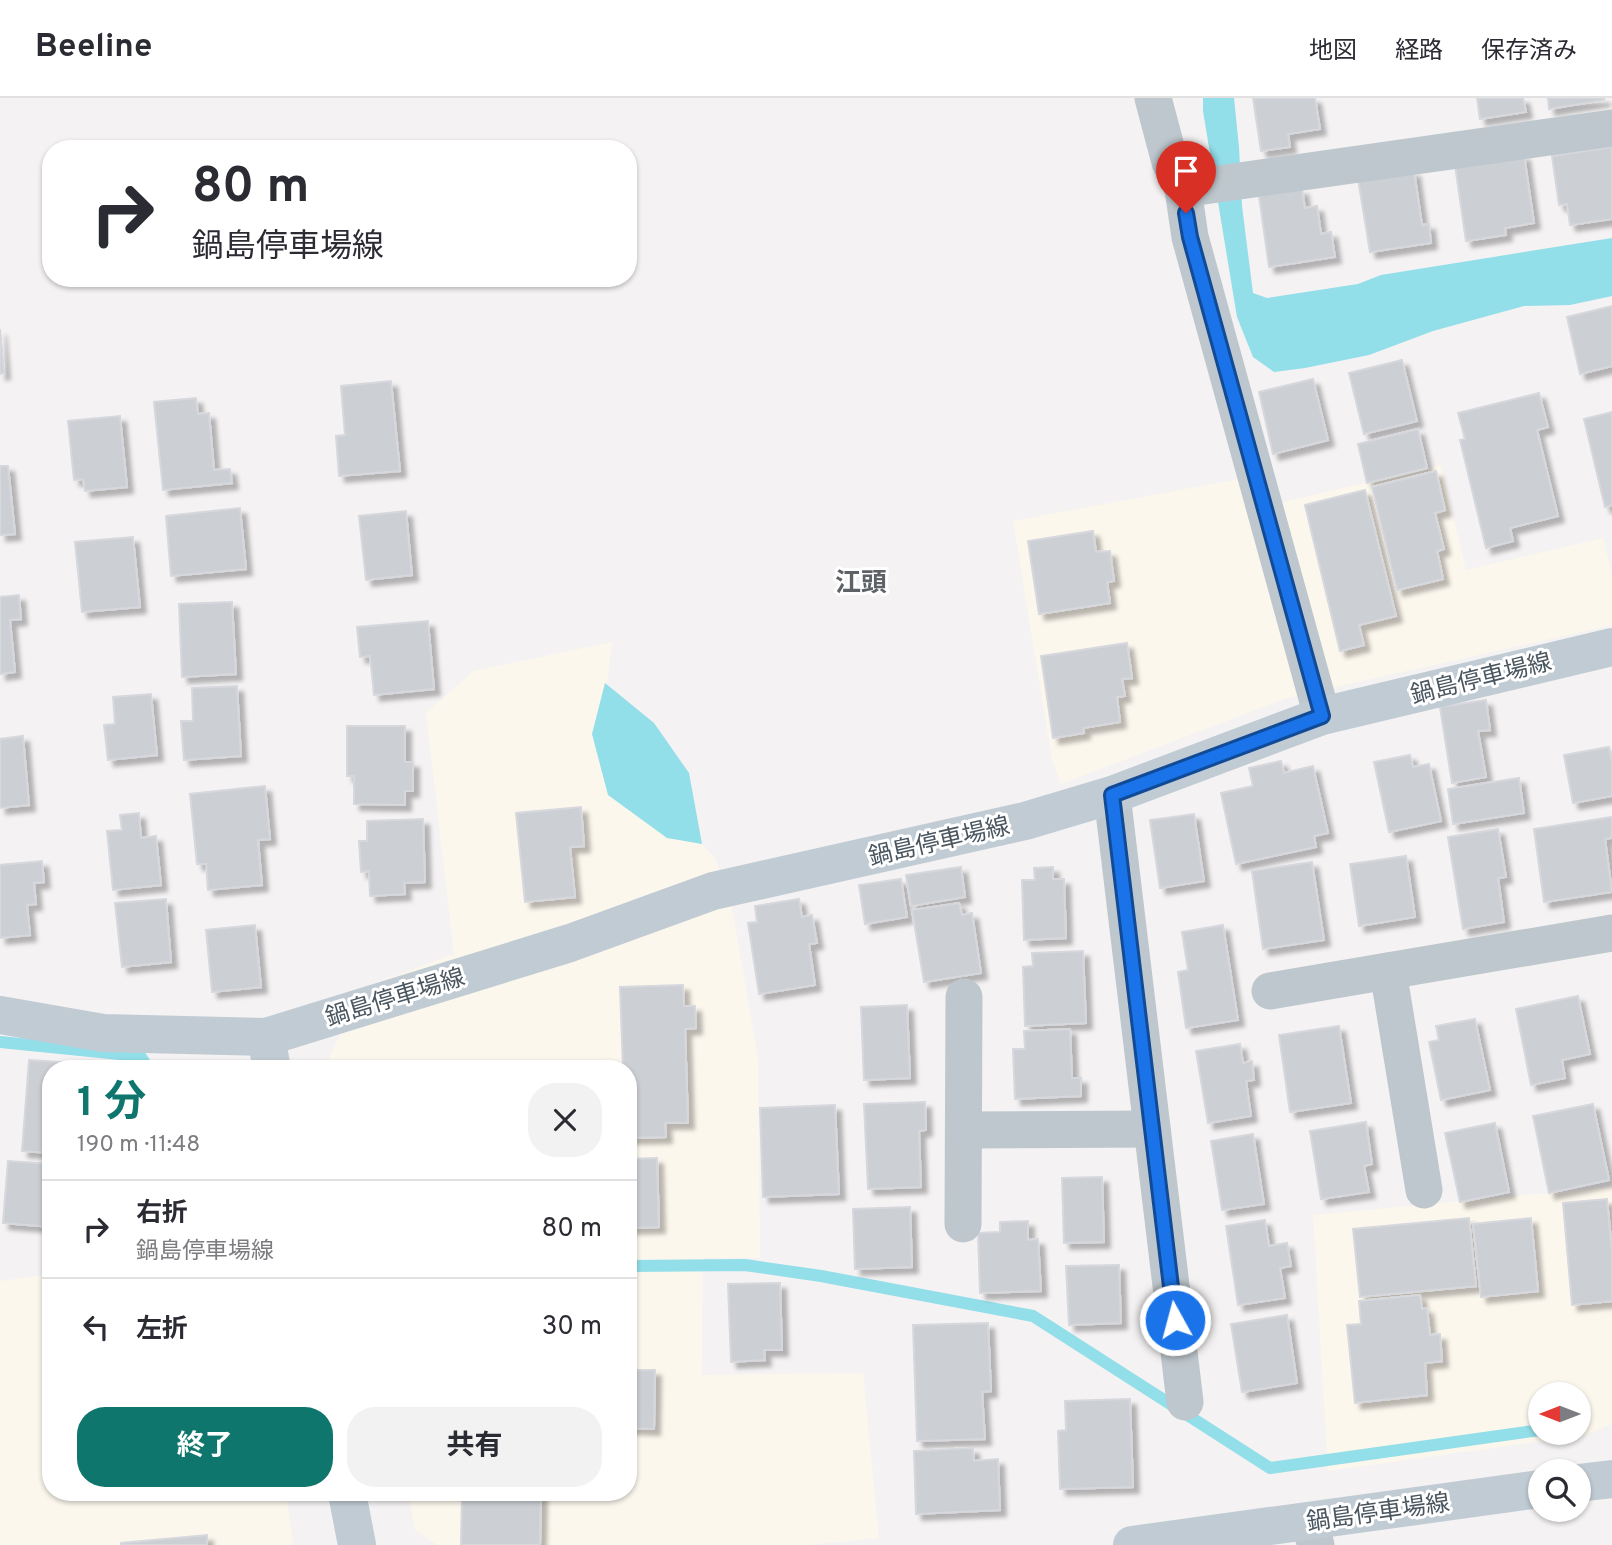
<!DOCTYPE html>
<html lang="ja">
<head>
<meta charset="utf-8">
<style>
  body { margin:0; font-family:Overpass,"Noto Sans JP",sans-serif; background:#f2f2f3; color:#2b2b33; height:100vh; display:flex; flex-direction:column; font-size:26px; white-space:nowrap }
  * { box-sizing:border-box; margin:0 }
  p { font-size:23px; color:#7c7c81 }
  .icon { flex:none; width:38px; height:38px; fill:none; stroke:currentColor; stroke-width:2; stroke-linecap:round; stroke-linejoin:round }
  .map { position:relative; flex:1; overflow:hidden }
  .details { position:absolute; left:42px; top:962px; width:595px; height:441px; display:flex; flex-direction:column; background:#fff; border-radius:28px; box-shadow:0 2px 5px #0004 }
  .details>* { flex:none }
  .top-card { position:absolute; left:42px; top:42px; width:595px; height:147px; border-radius:28px; box-shadow:0 2px 5px #0004; background:#fff; color:#2b2b33; overflow:hidden }
  .needle { width:46px; rotate:270deg }
  .buttons { position:absolute; left:1528px; top:1284px; display:grid; gap:14px }
  .buttons a { display:grid; place-items:center; width:63px; height:63px; border-radius:50%; background:#fff; box-shadow:0 2px 5px #0004; font-size:35px }
  .pin { position:absolute; display:grid; place-items:center; width:60px; height:60px; color:#fff; margin:-72px -30px; border-radius:50% 50% 50% 0; rotate:-45deg; box-shadow:0 0 7px #0007 }
  .pin .icon { rotate:45deg }
  .me { position:absolute; width:77px; margin:-38px; rotate:353deg; stroke-linejoin:round; filter:drop-shadow(0 0 5px #0008) }
  .turn { display:flex; align-items:center; gap:24px; height:147px; padding:0 35px; font-size:32px }
  .turn .icon { width:91px; height:91px; stroke-width:2.5 }
  .turn b { display:block; font-size:49px; line-height:60px }
  .round { display:grid; place-items:center; flex:none; width:74px; height:74px; border-radius:28px; background:#f2f2f3 }
  .overview { display:flex; align-items:center; justify-content:space-between; height:119px; padding:0 35px }
  h1 { font-size:42px; font-weight:700; line-height:52px; color:#0f766e }
  .primary-button { display:flex; gap:14px; margin-top:auto; padding:14px 35px }
  .primary-button a { flex:1; height:80px; border-radius:28px; background:#0f766e; color:#fff; font-size:28px; font-weight:700; line-height:80px; text-align:center }
  .primary-button a+a { background:#f2f2f3; color:#2b2b33 }
  ul { padding:0; list-style:none }
  li { display:flex; align-items:center; gap:21px; height:98px; padding:0 35px; border-top:2px solid #e1e1e2 }
  li div { flex:1 }
  li b { display:block; font-size:26px }
  li em { font-style:normal }
  header { display:flex; align-items:center; gap:42px; box-sizing:border-box; height:98px; padding:0 35px; background:#fff; border-bottom:2px solid #e1e1e2 }
  header strong { font-size:33px }
  nav { display:flex; gap:38px; margin-inline-start:auto; font-size:24px }
  .map>svg:first-child { display:block }
  .commercial { fill:#fcf7ed; fill-rule:evenodd }
  .water { fill:#92dee9 }
  .lines { fill:none; stroke-linecap:round; stroke-linejoin:round }
  .stream { stroke:#92dee9; stroke-width:12 }
  .building { fill:#cccfd4; stroke:#d6d8dd; stroke-width:2; filter:url(#shadow) }
  .minor { stroke:#bec7cd; stroke-width:37 }
  .secondary { stroke:#c0cbd4; stroke-width:38 }
  .route-casing { stroke:#114b97; stroke-width:18 }
  .route { stroke:#1a73e8; stroke-width:12 }
  .labels { text-anchor:middle; stroke-width:6; stroke-linejoin:round; paint-order:stroke }
  .street-label { font-size:24px; fill:#4a565f; stroke:#fff }
  .neighbourhood-label { font-size:26px; font-weight:bold; fill:#5e6266; stroke:#fff }
</style>
</head>
<body>
<header>
<strong>Beeline</strong>
<nav><a>地図</a><a>経路</a><a>保存済み</a></nav>
</header>
<div class="map">
<svg width="1612" height="1447" viewBox="0 0 1612 1447">
  <defs>
    <filter id="shadow"><feDropShadow dx="6" dy="6" stdDeviation="2" flood-color="#0004"/></filter>
  </defs>
  <rect width="100%" height="100%" fill="#f4f2f2"/>
  <g class="commercial">
    <path d="M1441 367 1466 472 1603 440 1612 478V527L1287 600 1061 686 1052 661 1013 423 1239 381 1275 406Z"/>
    <path d="M612 544 601 635 715 760 731 804 758 960 760 1160H703L702 1277 863 1275 879 1440 809 1447H437L415 1432 408 1395H628V971H325V969L362 890 454 856 426 615 473 573Z"/>
    <path d="M1612 1089V1326L1584 1337 1328 1373 1313 1117ZM1540 1297H1578V1335H1540Z"/>
    <path d="M51 1176V1395H286L293 1444 292 1447H0V1183Z"/>
  </g>
  <g class="water">
    <path d="M1203 0H1234L1239 49 1242 108 1253 195 1267 200 1358 186 1381 177 1612 140V198L1570 207 1524 208 1433 233 1369 257 1305 270 1274 274 1253 259 1237 219 1203 13Z"/>
    <path d="M605 585 654 625 689 675 702 746 667 740 608 697 592 636Z"/>
  </g>
  <g class="lines">
    <g class="stream">
      <path d="M0 944 140 958 149 971"/>
      <path d="M628 1168 745 1167 821 1178 1033 1218 1270 1370 1540 1332"/>
    </g>
  </g>
  <g class="building">
    <path d="M1253 0H1315L1320 31 1288 36 1290 49 1261 53Z"/>
    <path d="M1477 0H1523L1526 14 1480 21Z"/>
    <path d="M1548 0H1604V2L1549 11Z"/>
    <path d="M1612 49V121L1570 127 1567 106 1559 107 1552 58Z"/>
    <path d="M1524 57 1534 125 1505 130 1506 137 1466 143 1455 67Z"/>
    <path d="M1414 73 1422 127 1429 126 1431 145 1370 154 1358 81Z"/>
    <path d="M1302 91 1305 110 1317 108 1321 136 1331 134 1335 159 1269 169 1259 98Z"/>
    <path d="M1612 208V268L1580 276 1567 219Z"/>
    <path d="M0 231 4 275 0 276Z"/>
    <path d="M1402 262 1417 323 1364 336 1349 275Z"/>
    <path d="M1313 281 1328 342 1273 356 1259 294Z"/>
    <path d="M391 283 400 373 339 378 336 338 345 337 341 288Z"/>
    <path d="M1539 295 1548 329 1537 332 1558 418 1510 430 1513 443 1486 450 1460 342 1465 341 1458 315Z"/>
    <path d="M196 300 198 316 209 315 214 372 230 371 232 385 163 392 154 304Z"/>
    <path d="M1612 314V407L1605 409 1584 321Z"/>
    <path d="M120 318 127 389 85 393 83 381 74 382 68 323Z"/>
    <path d="M1418 331 1427 370 1367 385 1358 346Z"/>
    <path d="M0 368H8L15 436 0 437Z"/>
    <path d="M1436 373 1445 412 1435 415 1444 451 1437 453 1443 481 1397 492 1372 389Z"/>
    <path d="M1365 392 1396 518 1359 527 1364 547 1340 553 1305 407Z"/>
    <path d="M240 410 246 471 171 478 166 418Z"/>
    <path d="M406 413 412 477 366 482 359 418Z"/>
    <path d="M1093 433 1096 454 1110 453 1114 483 1107 484 1110 505 1039 516 1028 443Z"/>
    <path d="M133 439 140 509 82 514 75 444Z"/>
    <path d="M19 497 21 521 10 522 15 574 0 576V499Z"/>
    <path d="M232 504 236 576 182 579 179 506Z"/>
    <path d="M428 523 434 591 374 597 370 558 360 559 357 529Z"/>
    <path d="M1127 545 1132 580 1122 581 1125 598 1117 599 1120 624 1083 630 1084 635 1053 640 1041 558Z"/>
    <path d="M237 588 241 658 184 662 181 623H193L192 590Z"/>
    <path d="M151 596 157 657 108 662 104 627 115 626 113 599Z"/>
    <path d="M1486 602 1490 632 1478 633 1486 679 1452 685 1440 609Z"/>
    <path d="M347 628H405V664H413V693H405V707L354 706V678H347Z"/>
    <path d="M23 638 29 707 0 710V641Z"/>
    <path d="M1609 649 1612 664V698L1573 705 1564 657Z"/>
    <path d="M1410 657 1413 669 1429 666 1441 723 1389 734 1374 664Z"/>
    <path d="M1281 663 1284 675 1313 668 1328 735 1314 738 1316 749 1236 766 1221 695 1253 688 1249 670Z"/>
    <path d="M1519 680 1524 715 1453 726 1448 691Z"/>
    <path d="M265 688 270 741 258 742 262 787 208 792 206 766H197L190 696Z"/>
    <path d="M581 709 584 748 570 749 575 799 525 804 516 715Z"/>
    <path d="M139 715 141 740 156 738 161 787 113 792 107 733 122 732 120 717Z"/>
    <path d="M1194 716 1204 783 1160 790 1150 722Z"/>
    <path d="M1612 719V740L1605 741 1612 794 1544 804 1534 731Z"/>
    <path d="M423 721 425 784 404 785 405 796 370 798 369 773 361 774 359 743H367V723Z"/>
    <path d="M1498 731 1506 779 1498 780 1504 824 1463 831 1448 739Z"/>
    <path d="M1406 758 1415 819 1359 828 1350 766Z"/>
    <path d="M42 763 44 784 34 785 36 806 27 807 30 837 0 840V767Z"/>
    <path d="M1312 764 1324 842 1263 851 1252 773Z"/>
    <path d="M961 769 965 799 911 808 906 777Z"/>
    <path d="M1053 769V781H1064L1066 840 1024 842 1022 782H1035L1034 770Z"/>
    <path d="M901 781 907 819 865 826 859 787Z"/>
    <path d="M166 801 171 864 122 869 115 805Z"/>
    <path d="M799 801 802 819 812 817 817 845 809 846 815 887 759 896 748 825 757 824 755 808Z"/>
    <path d="M959 805 962 817 972 815 981 875 924 884 912 812Z"/>
    <path d="M255 827 261 889 212 894 206 832Z"/>
    <path d="M1223 827 1238 922 1186 930 1178 874 1188 872 1182 834Z"/>
    <path d="M1083 853 1086 925 1025 928 1023 869 1033 868 1032 855Z"/>
    <path d="M683 887 684 908H695L696 930 685 931 688 1025H665L666 1039 628 1040V971H623L620 889Z"/>
    <path d="M1578 898 1590 956 1562 962 1565 980 1531 987 1516 911Z"/>
    <path d="M907 907 910 980 864 982 861 909Z"/>
    <path d="M1475 921 1490 992 1441 1002 1429 944 1439 942 1436 928Z"/>
    <path d="M1339 928 1351 1005 1290 1014 1279 937Z"/>
    <path d="M1070 931 1072 980H1081V998L1015 1001 1013 951H1025L1024 933Z"/>
    <path d="M1240 946 1243 965 1252 963 1254 982 1246 983 1251 1018 1208 1025 1196 953Z"/>
    <path d="M29 962 105 967 104 971H51V1055L22 1053Z"/>
    <path d="M925 1004 926 1032 919 1033 921 1089 868 1091 864 1006Z"/>
    <path d="M1593 1006 1609 1082 1549 1095 1533 1018Z"/>
    <path d="M835 1007 839 1096 763 1099 760 1010Z"/>
    <path d="M1366 1024 1372 1066 1364 1068 1369 1094 1321 1101 1310 1033Z"/>
    <path d="M1495 1025 1509 1094 1460 1104 1445 1035Z"/>
    <path d="M1253 1036 1264 1106 1222 1112 1211 1043Z"/>
    <path d="M657 1060 659 1129 628 1130V1061Z"/>
    <path d="M8 1063 51 1066V1129L3 1125Z"/>
    <path d="M1102 1079 1104 1144 1064 1145 1062 1080Z"/>
    <path d="M1607 1101 1612 1153V1203L1572 1207 1563 1105Z"/>
    <path d="M910 1109 912 1169 855 1171 853 1111Z"/>
    <path d="M1469 1120 1476 1188 1360 1199 1353 1131Z"/>
    <path d="M1531 1120 1538 1193 1481 1199 1473 1126Z"/>
    <path d="M1265 1122 1269 1148 1287 1145 1291 1168 1280 1170 1285 1200 1238 1207 1226 1128Z"/>
    <path d="M1028 1123V1142L1038 1141 1041 1193 980 1195 978 1135 1000 1134V1124Z"/>
    <path d="M1119 1167 1121 1225 1069 1227 1066 1168Z"/>
    <path d="M780 1185 782 1252H764L765 1262 731 1264 728 1186Z"/>
    <path d="M1420 1197 1422 1211 1427 1210 1430 1237 1440 1236 1442 1263 1425 1265 1427 1297 1355 1305 1347 1227 1361 1226 1359 1203Z"/>
    <path d="M1287 1217 1297 1285 1242 1294 1231 1226Z"/>
    <path d="M988 1225 991 1293 982 1294 985 1341 917 1343 913 1227Z"/>
    <path d="M628 1272H655L654 1331 628 1330Z"/>
    <path d="M1130 1301 1133 1389 1060 1391 1058 1333 1066 1332 1065 1303Z"/>
    <path d="M973 1350 974 1363 998 1361 1000 1412 916 1416 914 1353Z"/>
    <path d="M462 1395H541L540 1447H461Z"/>
    <path d="M207 1437V1447H121V1445Z"/>
  </g>
  <g class="lines">
    <g class="minor">
      <path d="M1153 0 1170 64 1183 91 1190 139 1322 618"/>
      <path d="M1183 91 1612 30"/>
      <path d="M1112 697 1185 1304"/>
      <path d="M1388 873 1424 1092"/>
      <path d="M1270 893 1612 835"/>
      <path d="M964 1032 1152 1031"/>
      <path d="M963 1126 964 899"/>
      <path d="M1308 1423 1316 1447"/>
    </g>
    <g class="secondary">
      <path d="M0 917 103 935 266 939 570 845 713 793 1025 723 1112 697 1322 618 1612 549"/>
      <path d="M266 939 272 971"/>
      <path d="M1578 1385 1612 1381"/>
      <path d="M347 1395 357 1447"/>
      <path d="M1132 1447 1540 1391"/>
    </g>
  </g>
  <g class="lines">
    <g class="route-casing">
      <path id="route" d="M1175 1222 1112 697 1322 618 1190 139 1186 115"/>
    </g>
    <use href="#route" class="route"/>
  </g>
  <g class="labels">
    <g class="street-label">
      <text transform="translate(1481 580) rotate(-14)" y="8">鍋島停車場線</text>
      <text transform="translate(939 743) rotate(-13)" y="8">鍋島停車場線</text>
      <text transform="translate(395 899) rotate(-17)" y="8">鍋島停車場線</text>
      <text transform="translate(1378 1414) rotate(-8)" y="8">鍋島停車場線</text>
    </g>
    <g class="neighbourhood-label">
      <text x="861" y="493">江頭</text>
    </g>
  </g>
</svg>
<div class="buttons">
<a><svg class="needle" viewBox="-14 -14 28 28"><path d="M0-13l5 13h-10z" fill="#e53935"/><path d="M0 13l5-13h-10z" fill="#7c7c81"/></svg></a>
<a><svg class="icon" aria-label="search" viewBox="0 0 24 24"><circle cx="10" cy="10" r="6"/><path d="M15 15l6 6"/></svg></a>
</div>
<div class="pin" style="left:1186px;top:115px;background:#d93025"><svg class="icon" aria-label="arrive" viewBox="0 0 24 24"><path d="M6 21V4h12l-3 4 3 4H6"/></svg></div>
<svg class="me" style="left:1175px;top:1222px" viewBox="-20 -20 40 40"><circle r="17" fill="#1a73e8" stroke="#fff" stroke-width="3"/><path d="M0-11L8 9 0 5-8 9z" fill="#fff"/></svg>
<div class="top-card">
<div class="turn"><svg class="icon" aria-label="right" viewBox="0 0 24 24"><path d="M7 20v-9h11M14 6l5 5-5 5"/></svg><div><b>80 m</b>鍋島停車場線</div></div>
</div>
<section class="details">
<div class="overview"><div><h1>1 分</h1><p>190 m · 11:48</p></div><a class="round"><svg class="icon" aria-label="close" viewBox="0 0 24 24"><path d="M6 6l12 12M18 6L6 18"/></svg></a></div>
<ul>
<li><svg class="icon" aria-label="right" viewBox="0 0 24 24"><path d="M7 20v-9h11M14 6l5 5-5 5"/></svg><div><b>右折</b><p>鍋島停車場線</p></div><em>80 m</em></li>
<li><svg class="icon" aria-label="left" viewBox="0 0 24 24"><path d="M17 20v-9H6M10 6l-5 5 5 5"/></svg><div><b>左折</b></div><em>30 m</em></li>
</ul>
<div class="primary-button"><a>終了</a><a>共有</a></div>
</section>
</div>
</body>
</html>
